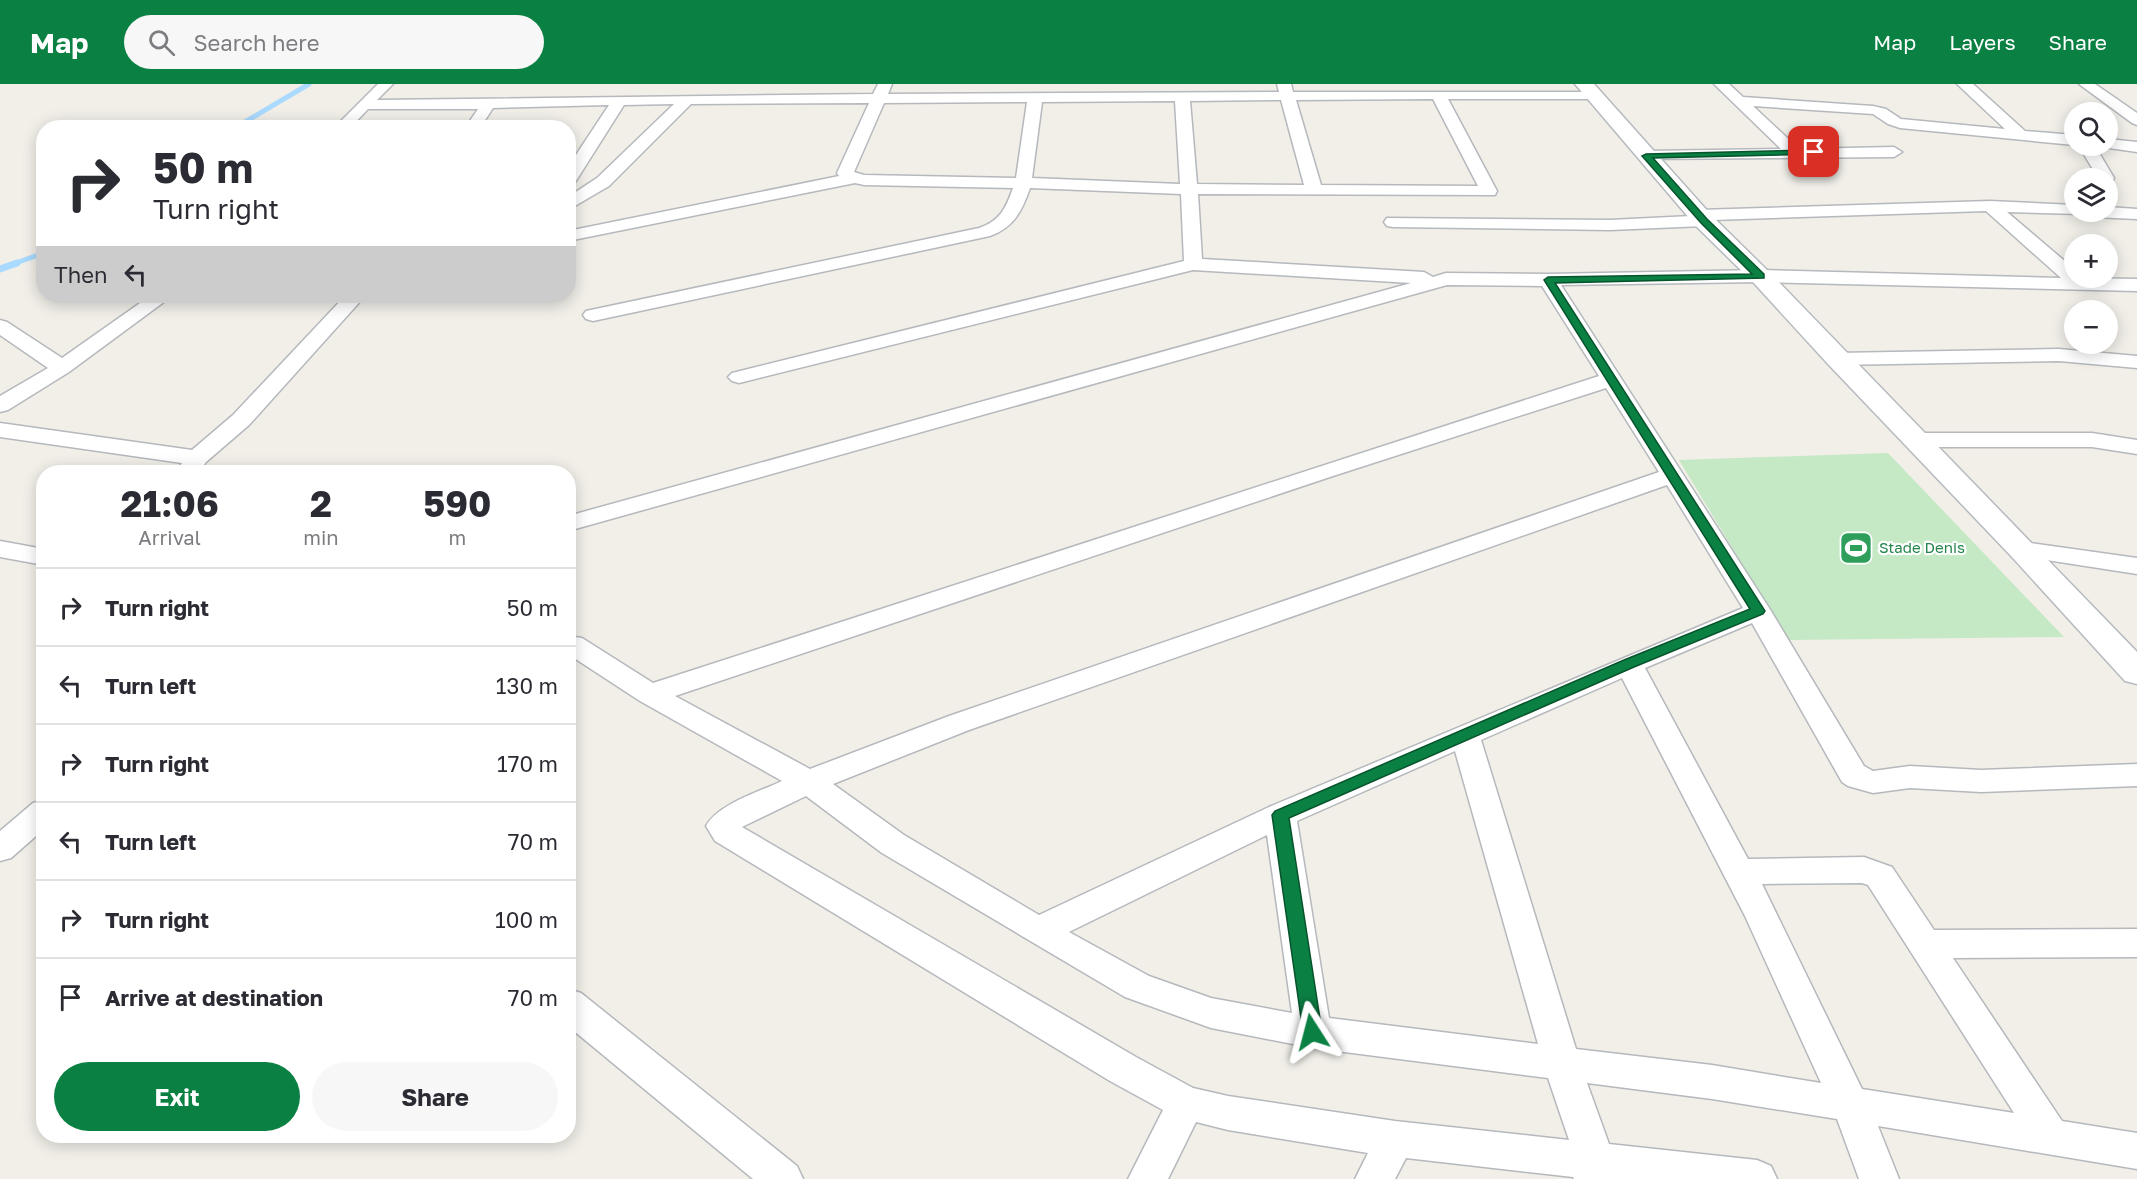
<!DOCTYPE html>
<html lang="en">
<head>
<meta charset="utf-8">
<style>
  body { margin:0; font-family:"Golos Text",sans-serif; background:#f7f7f7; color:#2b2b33; height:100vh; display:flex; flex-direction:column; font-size:22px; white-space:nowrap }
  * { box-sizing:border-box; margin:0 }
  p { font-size:20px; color:#7c7c81 }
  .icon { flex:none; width:33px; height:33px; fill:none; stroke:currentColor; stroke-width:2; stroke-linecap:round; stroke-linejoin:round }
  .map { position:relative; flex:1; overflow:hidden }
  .panel { position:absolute; left:36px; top:381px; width:540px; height:678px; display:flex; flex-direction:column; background:#fff; border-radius:24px; box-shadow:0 3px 15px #0003 }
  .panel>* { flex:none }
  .guide { position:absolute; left:36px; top:36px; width:540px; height:183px; border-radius:24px; box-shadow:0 3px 15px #0003; background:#fff; color:#2b2b33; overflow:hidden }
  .controls { position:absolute; left:2064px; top:18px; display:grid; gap:12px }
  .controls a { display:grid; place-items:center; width:54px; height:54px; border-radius:50%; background:#fff; box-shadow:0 3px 15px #0003; font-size:30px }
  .pin { position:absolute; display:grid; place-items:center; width:51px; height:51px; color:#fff; margin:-26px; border-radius:12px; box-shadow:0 3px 9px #0006 }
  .me { position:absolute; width:66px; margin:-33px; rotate:351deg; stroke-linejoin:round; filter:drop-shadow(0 0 4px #0008) }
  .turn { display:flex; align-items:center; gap:21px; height:126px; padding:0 18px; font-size:27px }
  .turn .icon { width:78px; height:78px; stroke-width:2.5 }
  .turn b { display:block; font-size:42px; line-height:51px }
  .then { display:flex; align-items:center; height:57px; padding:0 18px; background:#0003; gap:12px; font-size:22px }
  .eta { display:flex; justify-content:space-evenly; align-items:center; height:102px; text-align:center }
  .eta b { font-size:36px; font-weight:700; line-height:42px }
  .cta { display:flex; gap:12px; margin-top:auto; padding:12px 18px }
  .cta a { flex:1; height:69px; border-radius:36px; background:#0b8043; color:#fff; font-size:24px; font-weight:700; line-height:69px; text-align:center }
  .cta a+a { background:#f7f7f7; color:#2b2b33 }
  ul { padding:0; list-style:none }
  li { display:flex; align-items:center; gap:18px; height:78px; padding:0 18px; border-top:2px solid #e1e1e2 }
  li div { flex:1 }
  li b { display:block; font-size:22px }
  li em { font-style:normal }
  header { display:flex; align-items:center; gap:36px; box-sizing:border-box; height:84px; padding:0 30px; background:#0b8043; color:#fff }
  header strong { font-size:28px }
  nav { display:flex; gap:33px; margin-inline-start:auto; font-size:21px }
  .search { width:420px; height:54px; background:#f7f7f7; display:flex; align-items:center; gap:15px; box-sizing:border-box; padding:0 21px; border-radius:33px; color:#7c7c81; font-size:22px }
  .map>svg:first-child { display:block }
  .green { fill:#c5e8c5 }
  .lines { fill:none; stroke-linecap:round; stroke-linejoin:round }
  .stream-far1 { stroke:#aadaff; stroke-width:5 }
  .stream { stroke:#aadaff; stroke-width:7 }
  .street-casing { stroke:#b5b8bc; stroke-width:3 }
  .secondary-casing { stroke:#b6babf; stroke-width:3 }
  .street { fill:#fff; fill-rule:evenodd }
  .secondary { fill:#fff; fill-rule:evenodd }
  .route { fill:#0b8043; stroke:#07532c; stroke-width:1.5 }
  .labels { text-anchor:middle; stroke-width:4.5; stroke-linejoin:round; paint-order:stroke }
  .leisure-label { font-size:15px; fill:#27864d; stroke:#fff; text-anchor:start }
</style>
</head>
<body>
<header>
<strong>Map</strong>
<div class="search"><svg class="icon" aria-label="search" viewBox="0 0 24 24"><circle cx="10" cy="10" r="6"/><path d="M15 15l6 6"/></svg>Search here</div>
<nav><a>Map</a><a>Layers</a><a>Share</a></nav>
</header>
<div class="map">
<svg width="2137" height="1095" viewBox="0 0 2137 1095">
  <rect width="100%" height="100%" fill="#f1efe8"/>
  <path class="green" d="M1888 369 2064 553 1788 556 1679 376Z"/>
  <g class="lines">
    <g class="stream-far1">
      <path d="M235 44 309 0"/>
      <path d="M13 180 44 169"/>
    </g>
    <path class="stream" d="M0 185 17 179"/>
    <g class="street-casing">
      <g id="street">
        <path d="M378 0H393L377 16 873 10 878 0H892L888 10 1279 8 1277 0H1291L1293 8H1598L1600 11 1593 15H1448L1497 107 1495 111 1198 110 1202 175 1424 188 1433 193 1446 189 1548 190 1760 186 2061 194 1986 127 1712 136 1710 141 1704 142 1610 146 1393 143 1387 142 1384 138 1387 134 1610 136 1691 132 1693 127 1699 126 1990 117 2074 121V128H2082L2080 130 2007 128 2074 185V194L2137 195V207L1760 198 1561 201 1771 527 1864 682 1873 687 1910 682 1981 686 2137 680V702L1981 708 1910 704 1873 709 1848 702 1842 698 1752 539 1645 584 1748 775 1864 773 1892 783 1934 846 2137 845V873L1953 874 2062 1037 2137 1049V1085L1878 1042 1899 1095H1859L1837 1035 1712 1015 1587 999 1609 1060 1757 1076 1771 1082 1777 1095H1574L1573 1093 1406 1074 1395 1095H1355L1368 1069 1228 1046 1196 1038 1168 1095H1128L1163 1026 1110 997 715 757 706 742C718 720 759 708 782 697L640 617 568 570V552L582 554 653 599 1599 292 1542 202 1447 201 568 447V432L1411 199 1193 186 739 299 732 297 728 293 732 289 1184 177 1181 110 1030 104C1022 127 1014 143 990 152L593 237 586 235 583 231 586 227 979 144C1000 137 1006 124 1013 104L864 101 855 99 568 157V147L839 92 837 89 869 19 691 20 609 102 568 126V113L597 94 674 20 624 21 574 100 568 101V83L609 21 493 24 480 44H465L478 25H368L350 44H334ZM1433 15 1478 102 1321 101 1296 16ZM1281 16 1304 101 1197 100 1190 17ZM1175 17 1180 100 1032 94 1042 18ZM1027 18 1016 94 864 91 854 88 884 19ZM1606 304 1659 388 949 632 810 685 675 612 1333 392ZM1667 401 1743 524 1269 723 1039 831 904 751 833 700 969 646ZM1622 594 1745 832 1821 999 1712 981 1576 965 1481 656ZM1455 667 1538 960 1329 934 1297 737ZM806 712 882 769 1125 913 1211 944 1313 964 1548 994 1569 1056 1395 1037 1228 1012 1193 1004 1136 973 742 743ZM1267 751 1292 929 1211 914 1149 892 1069 848ZM1862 799 1868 801 2014 1029 1862 1005 1762 800Z"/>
        <path d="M1714 0H1729L1743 13 1873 22 1886 25 1901 35 2005 45 1957 0H1973L2025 47 2074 51V61L1900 44 1888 40 1873 30 1753 22 1799 65 1894 63 1902 68 1894 73 1640 75 1638 72 1640 69 1646 67 1781 65Z"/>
        <path d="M2079 0H2095L2137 29V41L2132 39Z"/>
        <path d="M2108 55 2137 58V68L2102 63 2101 62H2108Z"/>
        <path d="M2079 62H2095L2114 94 2112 98 2108 99V94H2098Z"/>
        <path d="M2108 123 2137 125V135L2093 133 2087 132 2084 128H2108Z"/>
        <path d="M150 212H172L69 288 8 326 0 328V312L48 284 0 251V236L7 238 62 274Z"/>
        <path d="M345 212H365L249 341 206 378 199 388H177L182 379 0 353V339L192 366 233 331Z"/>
        <path d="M2059 265 2137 272V284L2059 277 1837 281 1830 279 1827 275 1830 271 1837 269Z"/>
        <path d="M1915 349H2092L2137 356V370L2092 363H1915L1907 361 1904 356 1907 351Z"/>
        <path d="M0 457 44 465V481L0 473Z"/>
        <path d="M2023 458 2137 474V490L2014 471 2010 466 2014 461Z"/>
        <path d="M44 716V745L11 774 0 777V747L33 719Z"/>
        <path d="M568 905 581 909 797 1082 803 1095H753L568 942Z"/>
      </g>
    </g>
    <g class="secondary-casing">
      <path id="secondary" d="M1575 0H1594L1712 132 1768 187 2137 568V600L2125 597 2012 473 1828 280 1752 197 1696 142Z"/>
    </g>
    <use href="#street" class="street"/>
    <use href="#secondary" class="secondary"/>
  </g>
  <path class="route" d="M1814 66 1816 67V70L1653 74 1707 135 1764 190V194L1555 199 1765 527 1763 530 1634 583 1289 734 1322 948 1319 954 1312 956 1306 954 1303 948 1272 731 1275 727 1624 576 1750 525 1544 196 1548 193 1752 190 1701 139 1642 72 1646 70Z"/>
  <defs>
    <g id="stadium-square" transform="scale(1.725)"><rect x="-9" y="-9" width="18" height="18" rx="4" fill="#2e9e5b" stroke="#fff"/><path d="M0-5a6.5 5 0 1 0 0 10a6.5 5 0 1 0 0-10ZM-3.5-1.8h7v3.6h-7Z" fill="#fff"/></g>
  </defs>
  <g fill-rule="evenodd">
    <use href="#stadium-square" x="1856" y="464"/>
  </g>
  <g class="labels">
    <g class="leisure-label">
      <text x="1879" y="469">Stade Denis</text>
    </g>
  </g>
</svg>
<div class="controls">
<a><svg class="icon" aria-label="search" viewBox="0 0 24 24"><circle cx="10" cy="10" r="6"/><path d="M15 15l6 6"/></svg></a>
<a><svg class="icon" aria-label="layers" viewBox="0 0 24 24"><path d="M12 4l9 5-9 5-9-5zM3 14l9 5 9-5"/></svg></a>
<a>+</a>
<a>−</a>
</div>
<div class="pin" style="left:1814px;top:68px;background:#d93025"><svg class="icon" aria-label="arrive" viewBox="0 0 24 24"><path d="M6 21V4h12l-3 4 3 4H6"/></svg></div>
<svg class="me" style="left:1312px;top:948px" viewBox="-20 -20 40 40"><path d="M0-17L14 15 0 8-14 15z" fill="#0b8043" stroke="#fff" stroke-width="4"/></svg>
<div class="guide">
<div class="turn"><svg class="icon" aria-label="right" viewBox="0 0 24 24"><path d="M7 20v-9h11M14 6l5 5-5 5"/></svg><div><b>50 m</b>Turn right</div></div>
<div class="then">Then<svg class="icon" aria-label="left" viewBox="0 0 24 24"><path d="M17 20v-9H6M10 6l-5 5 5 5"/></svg></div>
</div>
<section class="panel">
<div class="eta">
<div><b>21:06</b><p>Arrival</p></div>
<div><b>2</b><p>min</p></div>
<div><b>590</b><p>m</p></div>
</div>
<ul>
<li><svg class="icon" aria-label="right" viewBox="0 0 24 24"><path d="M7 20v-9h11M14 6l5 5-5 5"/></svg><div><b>Turn right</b></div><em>50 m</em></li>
<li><svg class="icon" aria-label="left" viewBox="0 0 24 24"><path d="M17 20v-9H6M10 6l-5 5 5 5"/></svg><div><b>Turn left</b></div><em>130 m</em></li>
<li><svg class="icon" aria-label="right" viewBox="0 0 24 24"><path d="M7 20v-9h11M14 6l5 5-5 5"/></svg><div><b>Turn right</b></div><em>170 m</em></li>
<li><svg class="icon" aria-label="left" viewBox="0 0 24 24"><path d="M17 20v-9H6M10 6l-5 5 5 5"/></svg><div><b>Turn left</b></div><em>70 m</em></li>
<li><svg class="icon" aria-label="right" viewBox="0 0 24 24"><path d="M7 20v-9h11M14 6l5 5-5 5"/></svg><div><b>Turn right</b></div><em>100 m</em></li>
<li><svg class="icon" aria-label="arrive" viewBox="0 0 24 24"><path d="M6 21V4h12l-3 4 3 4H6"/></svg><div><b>Arrive at destination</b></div><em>70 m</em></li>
</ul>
<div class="cta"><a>Exit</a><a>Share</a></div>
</section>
</div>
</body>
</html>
